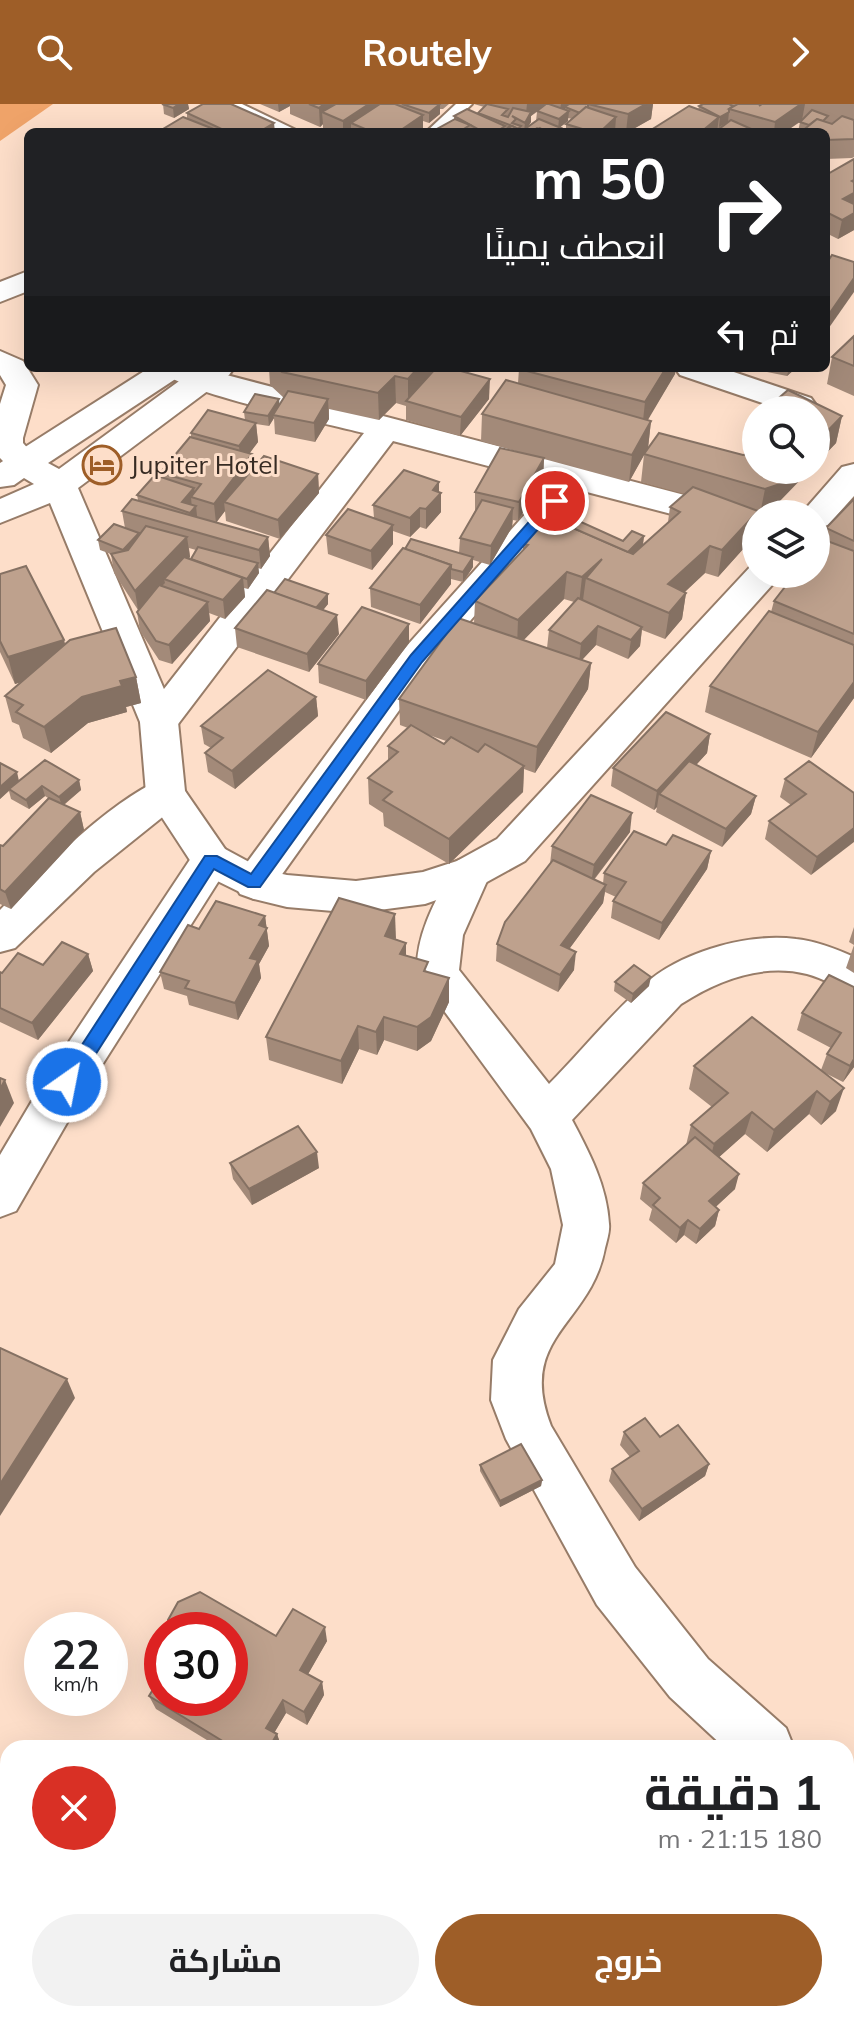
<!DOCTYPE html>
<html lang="ar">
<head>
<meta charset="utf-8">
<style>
  body { margin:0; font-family:Mulish,Cairo,sans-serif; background:#f2f2f2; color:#202124; direction:rtl; height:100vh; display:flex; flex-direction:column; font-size:30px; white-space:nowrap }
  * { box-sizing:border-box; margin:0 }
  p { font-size:26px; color:#757577 }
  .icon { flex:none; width:44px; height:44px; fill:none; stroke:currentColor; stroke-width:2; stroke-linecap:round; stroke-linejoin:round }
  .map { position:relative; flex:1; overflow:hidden; direction:ltr }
  .panel { position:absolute; left:0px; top:1636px; width:854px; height:282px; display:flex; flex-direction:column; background:#fff; border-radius:24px 24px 0 0; box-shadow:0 8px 32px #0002; direction:rtl }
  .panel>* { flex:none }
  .top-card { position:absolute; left:24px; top:24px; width:806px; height:244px; border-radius:12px; box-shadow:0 8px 32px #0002; direction:rtl; background:#202124; color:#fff; overflow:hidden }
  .tools { position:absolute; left:742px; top:292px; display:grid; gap:16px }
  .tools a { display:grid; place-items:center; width:88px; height:88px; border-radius:50%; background:#fff; box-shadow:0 8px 32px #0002; font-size:40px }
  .speed { position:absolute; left:24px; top:1508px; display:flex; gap:16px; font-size:40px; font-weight:700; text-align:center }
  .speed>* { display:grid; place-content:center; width:104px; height:104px; border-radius:50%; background:#fff; box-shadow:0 8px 32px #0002; line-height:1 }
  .speed small { font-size:20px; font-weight:400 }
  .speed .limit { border:12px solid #d22; background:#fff; color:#111 }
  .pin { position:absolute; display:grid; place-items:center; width:68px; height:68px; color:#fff; margin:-34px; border:4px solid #fff; border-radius:50%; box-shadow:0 2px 8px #0007 }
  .me { position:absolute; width:88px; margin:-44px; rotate:33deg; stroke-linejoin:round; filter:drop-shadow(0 0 6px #0008) }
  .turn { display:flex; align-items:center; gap:28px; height:168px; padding:0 32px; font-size:36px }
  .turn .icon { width:104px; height:104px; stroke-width:2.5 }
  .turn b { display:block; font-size:56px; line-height:68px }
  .then { display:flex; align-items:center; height:76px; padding:0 32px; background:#0003; gap:16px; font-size:30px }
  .round { display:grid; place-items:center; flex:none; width:84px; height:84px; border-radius:42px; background:#f2f2f2 }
  .head { display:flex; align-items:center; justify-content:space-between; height:136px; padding:0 32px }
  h1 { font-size:48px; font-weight:700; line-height:60px }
  .action { display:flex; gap:16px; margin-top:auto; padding:16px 32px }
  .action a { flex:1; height:92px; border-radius:48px; background:#9e5e28; color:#fff; font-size:32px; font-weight:700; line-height:92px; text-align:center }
  .action a+a { background:#f2f2f2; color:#202124 }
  header { display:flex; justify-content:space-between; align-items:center; height:104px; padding:0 32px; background:#9e5e28; color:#fff; font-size:36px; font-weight:700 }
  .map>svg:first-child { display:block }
  .green { fill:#efa369 }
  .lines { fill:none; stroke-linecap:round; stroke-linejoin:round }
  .service-casing { stroke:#977c68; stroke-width:4 }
  .minor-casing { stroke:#977c68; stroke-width:4 }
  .secondary-casing { stroke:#977c68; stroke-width:4 }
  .service { fill:#fff; fill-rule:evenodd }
  .minor { fill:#fff; fill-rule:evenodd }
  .secondary { fill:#fff; fill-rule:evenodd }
  .wall { fill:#a38a79; fill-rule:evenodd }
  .shaded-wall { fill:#857163 }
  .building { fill:#bea18d; stroke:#857163; stroke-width:2 }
  .route { fill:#1a73e8; stroke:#114b97; stroke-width:2 }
  .labels { text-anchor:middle; stroke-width:6; stroke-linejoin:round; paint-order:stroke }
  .far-poi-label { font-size:26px; fill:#372b23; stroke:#fddec9; text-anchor:start }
</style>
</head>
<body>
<header><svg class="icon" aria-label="forward" viewBox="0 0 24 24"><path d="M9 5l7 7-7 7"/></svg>Routely<svg class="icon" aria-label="search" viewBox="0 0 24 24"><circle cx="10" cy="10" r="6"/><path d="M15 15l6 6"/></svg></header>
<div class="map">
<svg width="854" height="1917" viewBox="0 0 854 1917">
  <rect width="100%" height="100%" fill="#fddec9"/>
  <path class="green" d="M0 0H53L0 37Z"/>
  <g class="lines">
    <g class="service-casing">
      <g id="service">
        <path d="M223 0H242L300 28H280Z"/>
        <path d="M456 0H472L443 28H426Z"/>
      </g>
    </g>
    <g class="minor-casing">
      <g id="minor">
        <path d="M28 167V187L0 198V178Z"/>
        <path d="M0 247 23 257 38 281 23 334V339L41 359 36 366C19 371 12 366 0 354V300L6 281 0 271Z"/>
        <path d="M157 264H200L757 410 756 432 583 387 430 563 268 790 254 795 240 790 234 779 240 768 404 545 553 379 393 337 172 628 159 632 146 628 140 618 146 608 364 329C329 320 173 287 157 264Z"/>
        <path d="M675 264H722L811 294 816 301 813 306H783L680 271Z"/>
        <path d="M166 674 180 679 186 689 180 699 94 768 15 844 0 848V806C37 770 119 689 166 674Z"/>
        <path d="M211 741 225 745 231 756 225 767 83 991 16 1107 0 1113V1051L51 965 197 745Z"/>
        <path d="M471 752 485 757 491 768 463 831 459 866 549 980C581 948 616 904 651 875 688 846 750 829 796 835 816 837 836 845 854 853V889C838 884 823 874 807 870 762 859 718 876 681 900L572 1016C589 1048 607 1082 609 1120 610 1127 607 1136 605 1144 591 1221 516 1232 551 1322L635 1463 708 1555 786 1624 794 1644H725L670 1593 597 1501 506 1335 491 1296 493 1256 519 1205 555 1160 563 1121 551 1065 531 1025 417 870C415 829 438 792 457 757Z"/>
        <path d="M846 1675 854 1679V1738L846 1734Z"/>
      </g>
    </g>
    <g class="secondary-casing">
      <g id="secondary">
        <path d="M149 264 185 265 180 272 48 359 59 365 197 264H234L229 271 78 384 178 618 185 687 225 745 264 766 287 771 356 777 423 768 457 757 497 735 751 462 756 460V470H782L525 757 485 779 425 800 356 809 287 803 254 795 197 767 146 689 140 618 50 399 0 419V395L34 380 24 374 14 381 0 383V359Z"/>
        <path d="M854 360V392L828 421 816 424V410H801L842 363Z"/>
      </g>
    </g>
    <use href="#service" class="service"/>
    <use href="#minor" class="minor"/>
    <use href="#secondary" class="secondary"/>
  </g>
  <g class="wall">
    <path d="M163 0H188L189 5 174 14 164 10Z"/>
    <path d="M260 0H449L443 5H440V10L429 19 423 17V28H325L323 27V20L320 23 290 10V2L279 8Z"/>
    <path d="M474 0H653L651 15 628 28 615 27V28H566V20L572 15 568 14V17L560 23V28H437V25L454 15V12L478 10 484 3ZM537 8 536 17 527 24 531 18V12Z"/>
    <path d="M703 0H854V53L852 54 826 55V28H798L800 18 785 28H649L698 6 699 2Z"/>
    <path d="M187 9 275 28H158L187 14Z"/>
    <path d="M854 55V126L838 135 826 129V71Z"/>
    <path d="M854 232V292L827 280 832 253Z"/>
    <path d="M269 264H451L489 295 460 332 406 316V302L396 299 379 316 329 305V315L315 338 275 330 274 314 269 322 256 320 258 338 249 349 254 364 318 370 319 389 280 435 226 417 225 407 216 418 268 433 270 452 261 465 258 464 259 469 248 485 244 484 245 493 225 515 209 509 210 517 172 560 159 556 140 527 137 508 138 506 114 469 111 450 100 446 98 436 125 424 122 407 138 396 137 391 161 373 160 369 191 333V329L245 316 244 308 279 301 284 294 270 281ZM189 444 196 446 191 455 189 454 190 453Z"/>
    <path d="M747 264H796L787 272Z"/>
    <path d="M519 265 675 270 647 316 651 317 648 344 743 351 779 398 778 406 766 410H756V420L753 434 718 473 705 469 685 488 686 489 682 515 665 535 642 526 640 542 628 555 596 541 582 556 591 559 588 585 535 669 524 665 523 688 449 760 384 722 383 709 369 700 368 674 388 656V642L408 624 400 621 399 595 474 519 475 497 523 447V440L534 430V423L543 416V413L580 390 579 409 573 415 623 437 644 432 643 441 668 418 670 403 685 390 641 378 644 351 629 378 544 355 543 374 518 417 513 416 512 423 490 461 473 456V463L463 478 451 475V480L420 520 371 503 370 484 459 449 460 434 475 407V388L534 352 481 337 482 310 518 279ZM564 495 574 498 549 526 547 544 523 536ZM429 631 446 637 444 640Z"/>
    <path d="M788 286 842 312 836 339 816 360V306H772L773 299Z"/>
    <path d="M439 388 441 408 426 425 420 423 410 433 393 427V440L372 466 328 450 326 431 374 414 373 401Z"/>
    <path d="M854 395V594L811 654 705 608 710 582 771 508 774 497 824 435 826 424Z"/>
    <path d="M0 470 64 536 65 541 136 573 141 599 126 603 127 608 88 619 51 649 23 634 19 621 12 618 5 592 21 578 15 580 0 548Z"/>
    <path d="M274 489 328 490V500L323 506 339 530 309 568 237 543 235 524Z"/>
    <path d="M409 539 366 596 319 579 318 560Z"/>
    <path d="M316 593 318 612 235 685 208 668 205 649 211 644 204 640 201 622Z"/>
    <path d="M710 630 707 649 696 661 756 692 751 710 722 743 656 708 657 703 654 706 611 682 613 664Z"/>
    <path d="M0 659 19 677 79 676 81 686 64 701 80 708 84 726 11 805 0 800V741L3 742 48 694 45 692 29 705 11 695 9 687 0 695Z"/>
    <path d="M785 675 854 689 811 771 765 735 769 717 791 701 780 693Z"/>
    <path d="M630 728 594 776 603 780 604 769 666 741 711 747 707 765 659 836 611 814 613 797 616 793 605 788 603 799 569 845 574 866 558 888 496 857 497 840 550 760 552 742Z"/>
    <path d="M265 812 269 842 259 860 261 874 238 916 189 901 187 892 164 885 160 868 199 825Z"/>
    <path d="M854 823V869L846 864 854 841 849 838Z"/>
    <path d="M396 835 406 839V852L428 868 449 898 431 937 417 947 384 936 377 951 359 945 342 980 269 956 266 933Z"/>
    <path d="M88 850 93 867 38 936 0 918V868L2 869 43 861Z"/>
    <path d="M615 878 649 882 631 899 614 887Z"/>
    <path d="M854 883V963L843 978 823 968 836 1007 821 1021 809 1010 767 1048 745 1030 719 1053 735 1085 715 1103 719 1106 715 1122 696 1140 684 1131 676 1139 649 1116 652 1105 640 1095 643 1079 686 1041 691 1021 712 1003 689 985 694 962 821 966 827 950 831 944 797 926 802 909Z"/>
    <path d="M230 1059 319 1064 252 1101 233 1075Z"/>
    <path d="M624 1328 660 1333 709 1360 705 1372 639 1417 609 1377 612 1365 630 1353 620 1341Z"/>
    <path d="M480 1361 542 1376 541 1382 500 1403 480 1367Z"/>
    <path d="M276 1532 327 1537 308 1570 322 1578 324 1591 307 1621 286 1609 274 1629 277 1630 281 1642 280 1644H220L156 1605 149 1592Z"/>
  </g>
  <g class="shaded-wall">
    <path d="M179 0H188L189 5 174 14 173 4Z"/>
    <path d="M278 0H290V2L279 8Z"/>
    <path d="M324 0H351L322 8 323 20 320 23 319 4Z"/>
    <path d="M369 0H382L351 19V28H343V17Z"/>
    <path d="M440 0V10L429 19V9Z"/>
    <path d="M527 0H545L531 12V18L524 28Z"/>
    <path d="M561 0H571L565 3V5L559 11Z"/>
    <path d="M646 0H653L651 15 628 28H626L628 10Z"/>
    <path d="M801 0H805L802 16 785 28H774L775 18Z"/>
    <path d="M569 7 568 17 558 25 559 15Z"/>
    <path d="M729 8 728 18 719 23 720 13Z"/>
    <path d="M423 11V28H398Z"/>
    <path d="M616 13 615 28H600Z"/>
    <path d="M719 13 717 28H701Z"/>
    <path d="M274 19 275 28H259Z"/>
    <path d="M854 76V106L843 95 852 77Z"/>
    <path d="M854 109V126L838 135 842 116Z"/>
    <path d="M854 174V188L826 228 827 213Z"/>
    <path d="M418 264H439L408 298V275Z"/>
    <path d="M666 264H676L675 270 642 326 645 298Z"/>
    <path d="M789 264H796L787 272Z"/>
    <path d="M395 272 396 299 379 316 378 289Z"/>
    <path d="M490 275 489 295 460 332 461 313Z"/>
    <path d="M279 295 280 305 273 311 274 314 269 322 268 312Z"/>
    <path d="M328 295 329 315 315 338 314 319Z"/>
    <path d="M842 312 836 339 816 360V339Z"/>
    <path d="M651 317 648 344 629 378 632 351Z"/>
    <path d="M256 319 258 338 241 361 239 342Z"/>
    <path d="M252 350 254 370 224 398 225 407 216 419 214 400Z"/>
    <path d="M544 354 543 374 518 417 519 398Z"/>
    <path d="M790 366H810L779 398 778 406 766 410H760L765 385 781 376Z"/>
    <path d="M318 370 319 389 280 435 278 416Z"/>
    <path d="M439 378V391L441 389V408L426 425V405L433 386Z"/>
    <path d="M194 384 196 394 191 393 192 406 196 402 198 421 192 428 190 409 182 398Z"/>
    <path d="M580 390 579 409 565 423 561 409Z"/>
    <path d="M420 404V423L410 433V414Z"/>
    <path d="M513 404 512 423 490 461 491 442Z"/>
    <path d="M758 407V410H756V420L753 434 718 473 722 446Z"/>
    <path d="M393 421V440L372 466 371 447Z"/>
    <path d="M139 429 141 439 125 456 123 446Z"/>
    <path d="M644 432 641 452 626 450Z"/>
    <path d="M187 433 190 453 168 476 164 475 165 479 138 506 135 487Z"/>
    <path d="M268 433 270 452 261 465 259 446Z"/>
    <path d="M710 442 705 469 664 507 668 480Z"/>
    <path d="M473 453V463L463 478V468Z"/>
    <path d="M602 455 586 474 583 496 579 500 582 473Z"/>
    <path d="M258 459 259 469 248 485 247 475Z"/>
    <path d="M451 461V480L420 520V501Z"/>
    <path d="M567 468 564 495 517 543 518 516Z"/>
    <path d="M243 474 245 493 225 515 223 496Z"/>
    <path d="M686 489 682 515 665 535 669 509Z"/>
    <path d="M328 490V500L315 516 314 507Z"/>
    <path d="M208 498 210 517 172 560 169 541Z"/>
    <path d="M337 511 339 530 309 568 307 550Z"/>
    <path d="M409 520V539L366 596V577Z"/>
    <path d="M598 522 596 541 579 559 581 540Z"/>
    <path d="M642 523 640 542 628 555 631 536Z"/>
    <path d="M64 536 70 563 15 580 8 553Z"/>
    <path d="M591 559 588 585 535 669 537 643Z"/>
    <path d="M136 573 141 599 126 603 127 608 88 619 51 649 44 623 82 593 120 577Z"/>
    <path d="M854 578V594L811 654 818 628Z"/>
    <path d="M316 593 318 612 235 685 232 667Z"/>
    <path d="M710 630 707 649 666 694 659 690 657 703 654 706 657 687Z"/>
    <path d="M524 662 523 688 449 760V735Z"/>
    <path d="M17 668 19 677 0 695V683Z"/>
    <path d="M79 676 81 686 62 702 59 693Z"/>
    <path d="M42 682 45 692 29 705 26 696Z"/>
    <path d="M756 692 751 710 722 743 726 725Z"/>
    <path d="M80 708 84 726 11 805 5 788Z"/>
    <path d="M632 709 630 728 591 779 594 761Z"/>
    <path d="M854 724V738L811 771 817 753Z"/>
    <path d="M711 747 707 765 659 836 662 819Z"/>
    <path d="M606 781 603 799 559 859 561 841Z"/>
    <path d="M395 810 396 835 385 832Z"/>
    <path d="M265 812 269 842 259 860 261 874 238 916 235 899 259 821Z"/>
    <path d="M406 839V863L400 850Z"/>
    <path d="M576 848 574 866 558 888 560 871Z"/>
    <path d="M88 850 93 867 38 936 32 919Z"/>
    <path d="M651 873 649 882 631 899 633 890Z"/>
    <path d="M449 874V898L431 937 417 947V923Z"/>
    <path d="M384 913V936L377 951 376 928Z"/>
    <path d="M358 922 359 945 342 980 341 957Z"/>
    <path d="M854 955V963L843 978 850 962Z"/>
    <path d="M5 976 14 999 0 1023V985Z"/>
    <path d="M844 984 836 1007 821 1021 830 998Z"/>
    <path d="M817 987 809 1010 767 1048 774 1026Z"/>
    <path d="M752 1008 745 1030 708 1063 714 1040Z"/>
    <path d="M317 1048 319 1064 252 1101 249 1085Z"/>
    <path d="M739 1070 735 1085 705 1113 709 1097Z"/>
    <path d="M719 1106 715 1122 696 1140 700 1125Z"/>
    <path d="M688 1116 684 1131 676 1139 680 1124Z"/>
    <path d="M67 1275 75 1294 0 1412V1380Z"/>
    <path d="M709 1360 705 1372 639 1417 642 1405Z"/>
    <path d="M542 1376 541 1382 500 1403V1397Z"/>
    <path d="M325 1523 327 1537 303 1579 300 1566Z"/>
    <path d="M322 1578 324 1591 307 1621 304 1608Z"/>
    <path d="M283 1596 286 1609 270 1636 266 1624Z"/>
    <path d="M277 1630 281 1642 280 1644H269Z"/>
  </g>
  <g class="building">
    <path d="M162 0H179L173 4Z"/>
    <path d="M203 0H231L274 19 259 28H228L187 9Z"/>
    <path d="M309 0H324L319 4Z"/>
    <path d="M336 0H369L343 17 322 8Z"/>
    <path d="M380 0H395L423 11 398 28H372L351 19Z"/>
    <path d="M402 0H440L429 9Z"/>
    <path d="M487 0 508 5 502 11 508 13 513 4 531 8 525 19 512 12 516 15 512 19 521 22 518 25 512 22 507 25 510 21 478 9Z"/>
    <path d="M546 0H549L569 7 559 15 537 7Z"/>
    <path d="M569 0H588V4L586 3 580 9 565 3Z"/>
    <path d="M588 0H646L628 10Z"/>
    <path d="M703 0H729L733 2 729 5V8L720 13 699 2Z"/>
    <path d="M738 0H762L759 2 762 0H801L775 18 729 5Z"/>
    <path d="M689 2 719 13 701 28H656L651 26Z"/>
    <path d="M586 3 616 13 600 28H588L589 27 566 20Z"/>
    <path d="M467 5 505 22 496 28H483L454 12Z"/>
    <path d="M812 6 828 12 823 17 817 15 809 21 800 18Z"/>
    <path d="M842 12 854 16V35L826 36V28H801L817 15 832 20Z"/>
    <path d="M183 13 211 24 204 28H158Z"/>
    <path d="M455 15 470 21 464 25 470 28H444L437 25Z"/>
    <path d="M539 15 561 24 554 28H547L537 24 531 28 522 27Z"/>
    <path d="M731 16 758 28H715Z"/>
    <path d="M512 22 524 28H501Z"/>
    <path d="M540 24 547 28H533Z"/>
    <path d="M854 55V76L852 77 854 78V89L843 95 854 100V109L842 116 826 108V71Z"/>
    <path d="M832 151 854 158V174L827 213 826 160Z"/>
    <path d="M854 232V262L832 253Z"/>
    <path d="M278 264H418L408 275 395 272 378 289 282 268Z"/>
    <path d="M436 264H450L490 275 461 313 406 297Z"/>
    <path d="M520 264H666L645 298 519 265Z"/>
    <path d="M506 276 651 317 632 351 482 310Z"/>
    <path d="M788 286 842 312 816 339V306H787L773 299Z"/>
    <path d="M288 287 328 295 314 319 273 311Z"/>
    <path d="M255 290 279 295 268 312 244 308Z"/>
    <path d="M208 306 256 319 239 342 191 329Z"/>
    <path d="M659 329 743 351 756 349V366H790L781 376 783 379 765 385 644 350Z"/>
    <path d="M190 333 252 350 214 400 191 393 201 380 160 369Z"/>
    <path d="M500 344 544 354 519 398 475 388Z"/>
    <path d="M264 352 318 370 278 416 224 398Z"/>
    <path d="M404 366 439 378 433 386 441 389 426 405 420 404 410 414 373 401Z"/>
    <path d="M155 371 194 384 182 398 196 402 190 409 137 391Z"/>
    <path d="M693 383 758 407 722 446 710 442 668 480 686 489 669 509 586 474 602 455 582 473 567 468 518 516 475 497 528 441 523 440 538 425 534 423 548 413 633 450 680 408 670 403Z"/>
    <path d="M571 386 580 390 561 409 623 437 632 427 644 432 628 448 548 413 546 414 543 413Z"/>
    <path d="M132 395 268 433 259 446 122 407Z"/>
    <path d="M854 395V437L826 424Z"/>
    <path d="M482 396 513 404 491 442 460 434Z"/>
    <path d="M348 405 393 421 371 447 326 431Z"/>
    <path d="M114 420 139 429 123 446 98 436Z"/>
    <path d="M146 422 187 433 135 487 111 450 128 446Z"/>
    <path d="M411 435 473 453 463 468 451 465V461L405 445Z"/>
    <path d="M822 435 854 447V530L774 497 795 470H816V443Z"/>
    <path d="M198 443 258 459 247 475 191 455Z"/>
    <path d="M403 444 451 461 420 501 370 484Z"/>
    <path d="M184 453 243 474 223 496 164 475Z"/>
    <path d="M26 462 64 536 8 553 0 537V470Z"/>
    <path d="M285 475 328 490 316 504 274 489Z"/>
    <path d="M159 481 208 498 169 541 156 537 137 508Z"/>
    <path d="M267 486 337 511 307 550 235 524Z"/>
    <path d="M578 494 642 523 631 536 598 522 581 540 549 526Z"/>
    <path d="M362 503 409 520 366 577 318 560Z"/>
    <path d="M769 507 854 541V578L818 628 710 582Z"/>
    <path d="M458 514 591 559 537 643 399 595Z"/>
    <path d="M116 524 136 573 120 577 122 582 82 593 44 623 16 608 23 601 5 592 70 536Z"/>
    <path d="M268 566 316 593 232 667 205 649 223 634 201 622Z"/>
    <path d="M666 608 710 630 657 687 613 664Z"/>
    <path d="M411 621 444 640 451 633 478 648 485 640 524 662 449 735 383 696 392 688 368 674 398 648 388 642Z"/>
    <path d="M45 656 79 676 59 693 42 682 26 696 9 685Z"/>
    <path d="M689 657 756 692 726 725 659 690Z"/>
    <path d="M809 657 854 689V724L817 753 769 717 806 690 785 675Z"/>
    <path d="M0 659 17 668 0 683Z"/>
    <path d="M591 691 632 709 594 761 552 742Z"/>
    <path d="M49 694 80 708 5 788 0 785V741L3 742Z"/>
    <path d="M634 727 666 741 673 731 711 747 662 819 613 797 626 778 604 769Z"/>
    <path d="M553 756 606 781 561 841 576 848 560 871 497 840 505 818Z"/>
    <path d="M339 794 395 810 385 832 406 839 400 850 428 858 424 867 449 874 431 913 417 923 384 913 376 928 358 922 341 957 266 933Z"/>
    <path d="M216 797 265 812 259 821 267 824 250 854 258 856 235 899 185 884 189 877 160 868 188 821 199 825Z"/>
    <path d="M62 838 88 850 32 919 0 904V868L2 869 18 849 43 861Z"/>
    <path d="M634 861 651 873 633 890 615 878Z"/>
    <path d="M829 871 854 883V955L850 962 827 950 841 929 802 909Z"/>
    <path d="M752 913 844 984 830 998 817 987 774 1026 752 1008 714 1040 691 1021 728 989 694 962Z"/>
    <path d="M0 974 5 976 0 985Z"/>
    <path d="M298 1022 317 1048 249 1085 230 1059Z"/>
    <path d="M695 1033 739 1070 709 1097 719 1106 700 1125 688 1116 680 1124 653 1101 660 1094 643 1079Z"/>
    <path d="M0 1244 67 1275 0 1380Z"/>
    <path d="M645 1314 660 1333 678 1321 709 1360 642 1405 612 1365 639 1347 624 1328Z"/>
    <path d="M521 1340 542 1376 500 1397 480 1361Z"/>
    <path d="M200 1488 276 1532 293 1505 325 1523 300 1566 322 1578 304 1608 283 1596 266 1624 277 1630 269 1644H234L149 1592 162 1571V1594H230V1526H170L168 1516 178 1498Z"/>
    <path d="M360 1910H490L484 1917H367Z"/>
  </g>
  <path class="route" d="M555 392 560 394V400L422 558 260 783H248L214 765 74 984H61L58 978 61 973 205 752H217L251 770 411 551 550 394Z"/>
  <defs>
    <g id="hotel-ring" transform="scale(2)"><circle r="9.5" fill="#fddec9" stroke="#9e5e28" stroke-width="1.5"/><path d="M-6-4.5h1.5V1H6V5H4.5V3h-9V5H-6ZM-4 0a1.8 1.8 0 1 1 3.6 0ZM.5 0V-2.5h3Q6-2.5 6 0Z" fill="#9e5e28"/></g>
  </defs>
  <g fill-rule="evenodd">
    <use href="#hotel-ring" x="102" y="361"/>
  </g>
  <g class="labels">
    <g class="far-poi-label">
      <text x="130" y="370">Jupiter Hotel</text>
    </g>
  </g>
</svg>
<div class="tools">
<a><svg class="icon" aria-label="search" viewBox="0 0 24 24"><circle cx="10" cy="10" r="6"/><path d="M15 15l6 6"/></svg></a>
<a><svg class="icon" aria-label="layers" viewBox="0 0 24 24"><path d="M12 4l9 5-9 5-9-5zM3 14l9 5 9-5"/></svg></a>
</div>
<div class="speed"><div>22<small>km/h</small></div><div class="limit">30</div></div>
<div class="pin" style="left:555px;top:397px;background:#d93025"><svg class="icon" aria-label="arrive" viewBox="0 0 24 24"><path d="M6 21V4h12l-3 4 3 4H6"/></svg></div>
<svg class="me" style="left:67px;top:978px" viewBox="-20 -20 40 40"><circle r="17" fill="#1a73e8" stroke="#fff" stroke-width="3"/><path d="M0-11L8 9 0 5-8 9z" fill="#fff"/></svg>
<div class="top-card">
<div class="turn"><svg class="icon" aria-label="right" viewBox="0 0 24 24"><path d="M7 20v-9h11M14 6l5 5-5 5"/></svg><div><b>50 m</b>انعطف يمينًا</div></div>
<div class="then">ثم<svg class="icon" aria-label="left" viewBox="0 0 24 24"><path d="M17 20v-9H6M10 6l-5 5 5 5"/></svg></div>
</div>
<section class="panel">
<div class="head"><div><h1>1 دقيقة</h1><p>180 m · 21:15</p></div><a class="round" style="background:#d93025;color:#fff"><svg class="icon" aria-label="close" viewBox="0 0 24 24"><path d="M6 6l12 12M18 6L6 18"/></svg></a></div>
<div class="action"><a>خروج</a><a>مشاركة</a></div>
</section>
</div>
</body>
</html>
